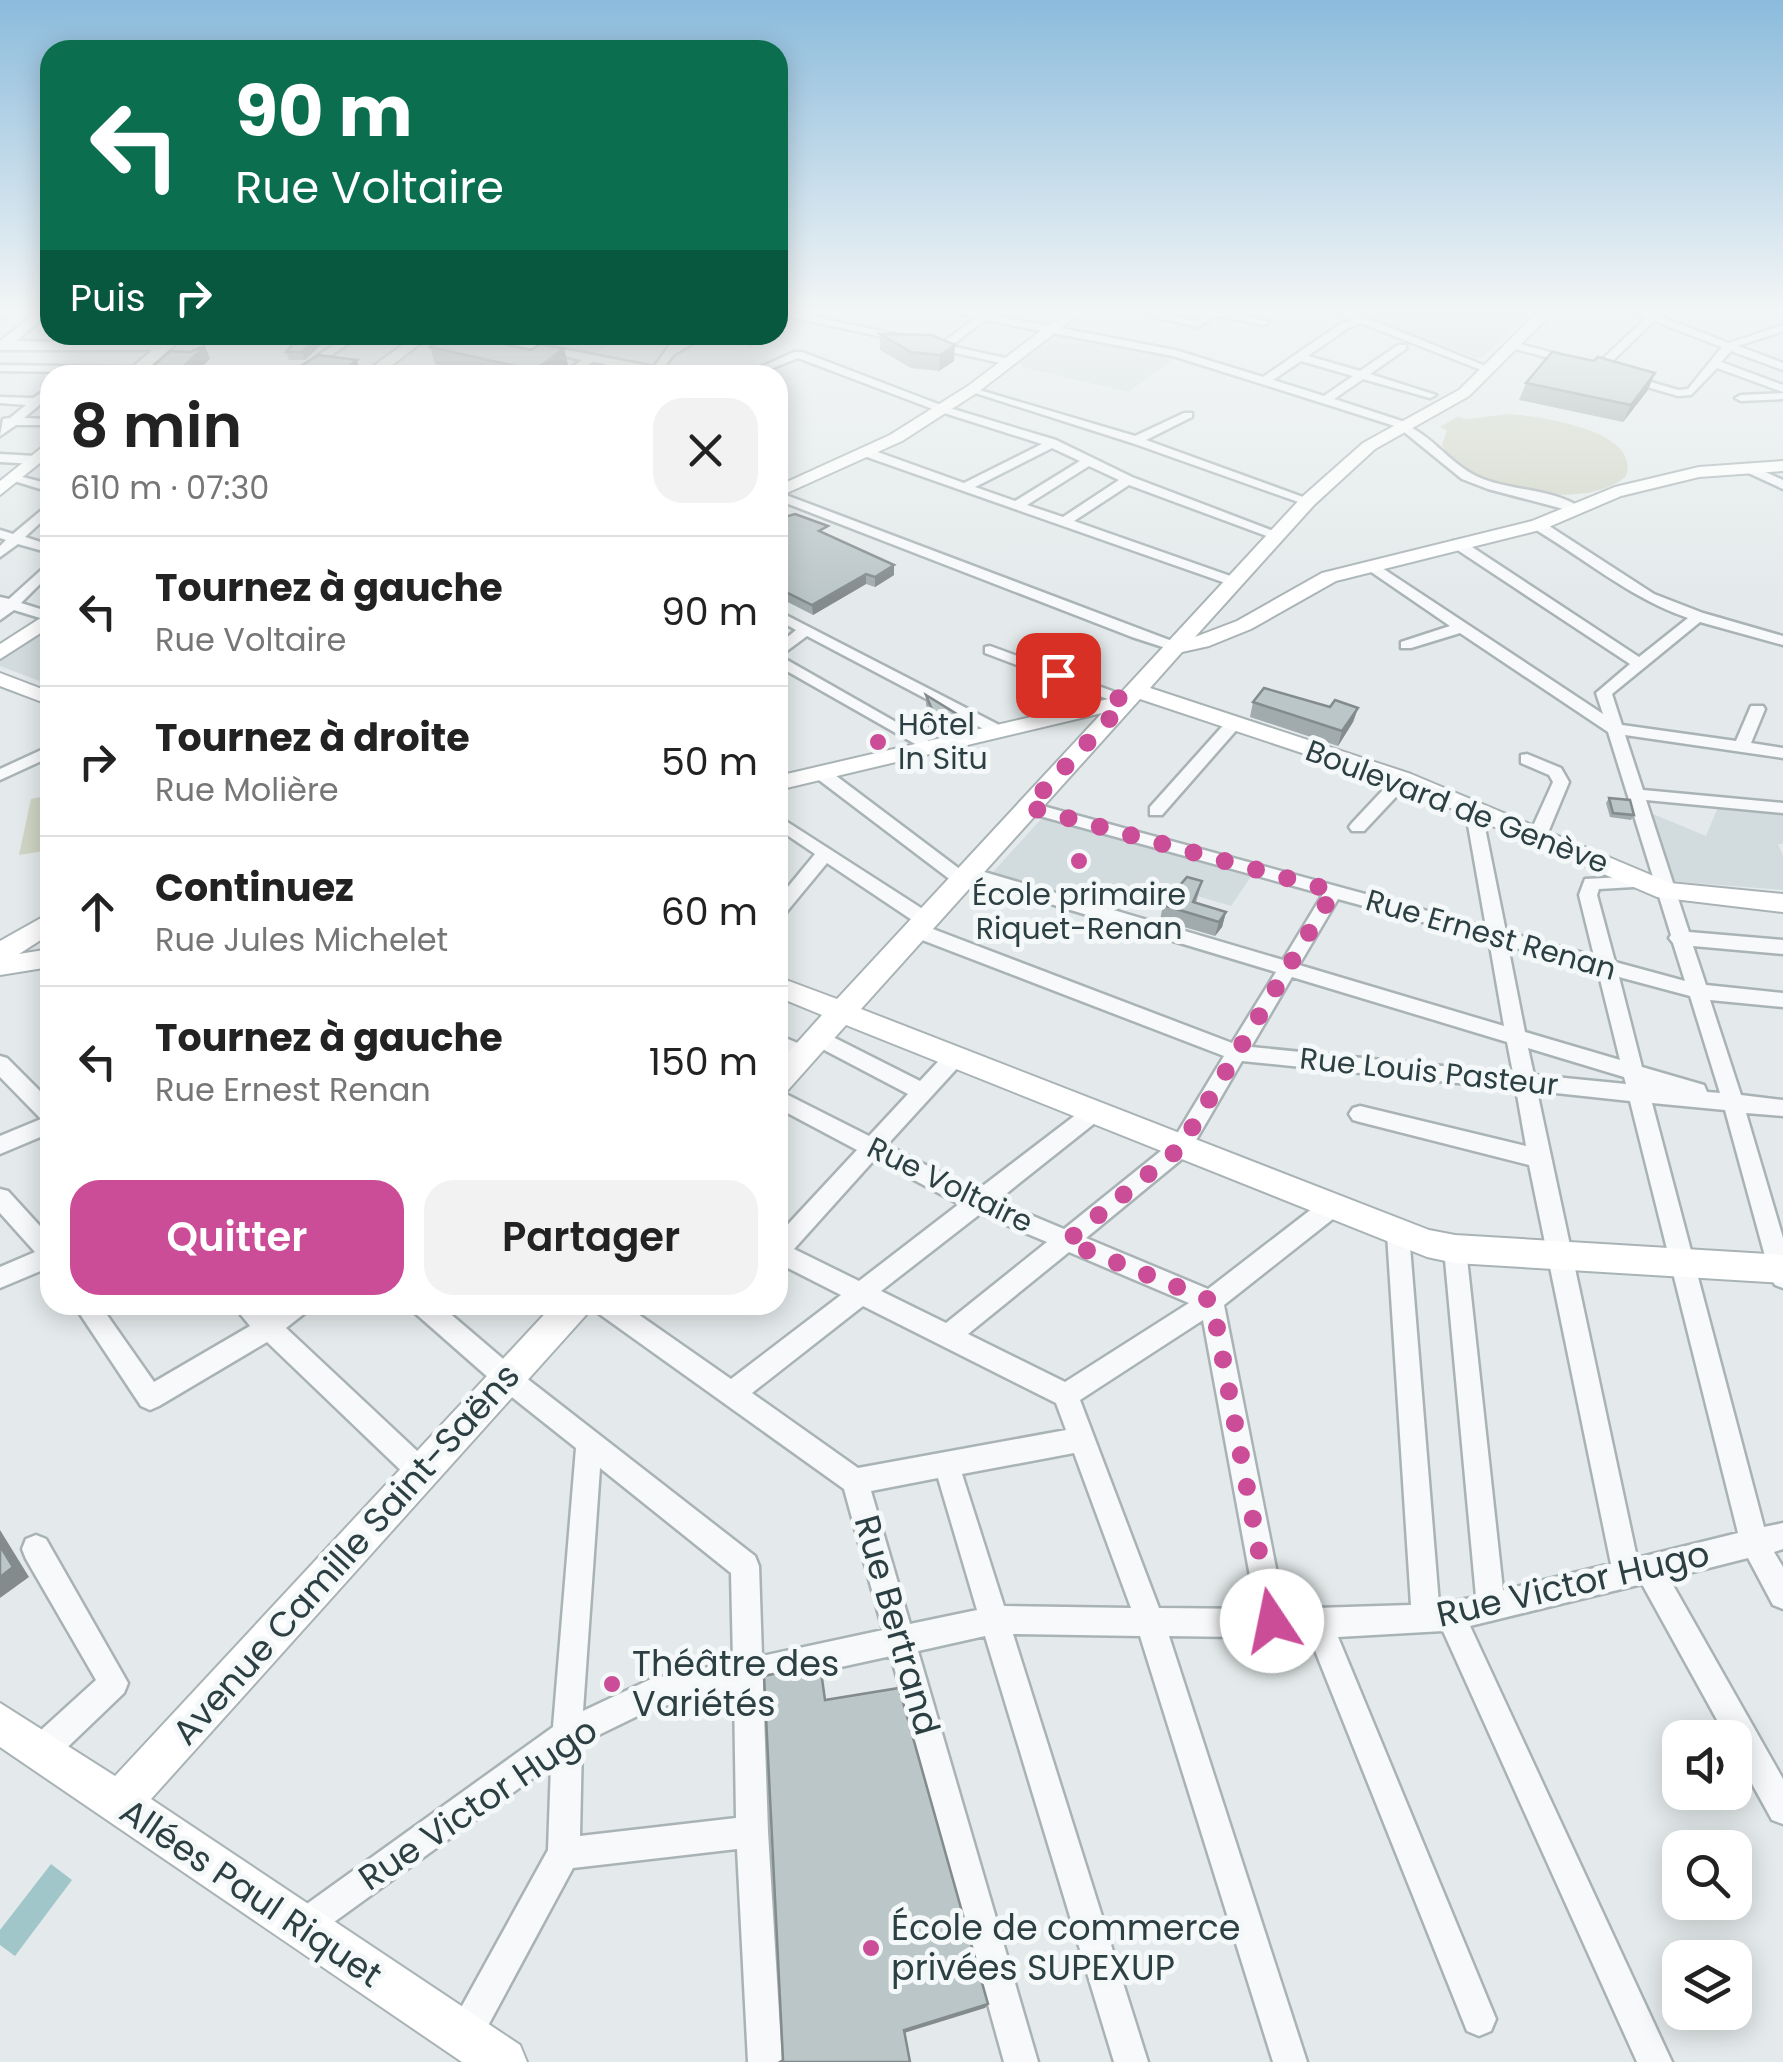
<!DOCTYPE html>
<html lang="fr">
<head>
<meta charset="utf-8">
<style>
  body { margin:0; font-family:Poppins,sans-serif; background:#f2f2f2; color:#222; height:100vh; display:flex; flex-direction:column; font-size:38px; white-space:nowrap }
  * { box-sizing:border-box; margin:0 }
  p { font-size:32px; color:#767676 }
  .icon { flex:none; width:55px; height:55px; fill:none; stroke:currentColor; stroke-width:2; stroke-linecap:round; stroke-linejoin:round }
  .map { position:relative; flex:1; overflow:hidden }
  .side { position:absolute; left:40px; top:365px; width:748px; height:950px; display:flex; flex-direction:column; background:#fff; border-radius:30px; box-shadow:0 5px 25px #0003 }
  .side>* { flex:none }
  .banner { position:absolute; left:40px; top:40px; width:748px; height:305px; border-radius:30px; box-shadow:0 5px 25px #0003; background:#0b6e4f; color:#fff; overflow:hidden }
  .fabs { position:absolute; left:1662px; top:1720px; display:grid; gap:20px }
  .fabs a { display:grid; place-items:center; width:90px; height:90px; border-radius:20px; background:#fff; box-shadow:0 5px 25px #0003; font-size:50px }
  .pin { position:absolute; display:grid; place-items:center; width:85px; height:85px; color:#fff; margin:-42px; border-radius:20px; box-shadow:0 5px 15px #0006 }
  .me { position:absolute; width:110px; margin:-55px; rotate:349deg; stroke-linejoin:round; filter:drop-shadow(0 0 8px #0008) }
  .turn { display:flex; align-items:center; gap:35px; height:210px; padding:0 30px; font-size:45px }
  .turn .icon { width:130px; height:130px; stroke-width:2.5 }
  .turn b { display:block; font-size:70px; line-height:85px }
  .then { display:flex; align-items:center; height:95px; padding:0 30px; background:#0003; gap:20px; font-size:38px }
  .round { display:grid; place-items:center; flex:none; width:105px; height:105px; border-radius:30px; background:#f2f2f2 }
  .head { display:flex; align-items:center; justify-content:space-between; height:170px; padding:0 30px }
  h1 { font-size:60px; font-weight:600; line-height:75px }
  .button { display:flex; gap:20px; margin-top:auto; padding:20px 30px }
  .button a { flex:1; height:115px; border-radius:30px; background:#cc4d97; color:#fff; font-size:40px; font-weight:600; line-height:115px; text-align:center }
  .button a+a { background:#f2f2f2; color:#222 }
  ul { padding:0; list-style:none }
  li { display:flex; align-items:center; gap:30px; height:150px; padding:0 30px; border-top:2px solid #e0e0e0 }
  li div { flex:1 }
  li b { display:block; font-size:38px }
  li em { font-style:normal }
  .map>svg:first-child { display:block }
  .built { fill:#d2dbdd }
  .green { fill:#d0d5c5 }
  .water { fill:#a0c6ca }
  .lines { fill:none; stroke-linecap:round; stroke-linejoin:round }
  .street-casing { stroke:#a9b3b5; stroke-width:5 }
  .secondary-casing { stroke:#a9b3b5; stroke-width:4 }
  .street { fill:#f7f9fa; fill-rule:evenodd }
  .secondary { fill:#fff; fill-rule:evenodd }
  .wall { fill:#a1aaac }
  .shaded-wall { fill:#838b8c }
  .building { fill:#bbc6c8; stroke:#838b8c; stroke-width:2.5 }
  .route { stroke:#cc4d97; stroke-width:18; stroke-dasharray:0 32.4 }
  .poi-dot { fill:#cc4d97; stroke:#f4f8f8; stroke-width:4 }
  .labels { text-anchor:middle; stroke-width:10; stroke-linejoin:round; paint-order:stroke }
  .poi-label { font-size:30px; fill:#2c3f43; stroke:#f4f8f8; text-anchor:start }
  .street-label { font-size:30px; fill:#2c3f43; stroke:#f4f8f8 }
  .near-street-label { font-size:35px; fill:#2c3f43; stroke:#f4f8f8 }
  .near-poi-label { font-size:35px; fill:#2c3f43; stroke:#f4f8f8; text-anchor:start }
</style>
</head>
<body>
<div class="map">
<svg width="1783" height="2062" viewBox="0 0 1783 2062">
  <rect width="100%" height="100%" fill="#e4eaeb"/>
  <g class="built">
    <path d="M1348 309H1535L1483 357 1474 358Z"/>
    <path d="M475 335H620L590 359Z"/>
    <path d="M1060 336 1178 356 1128 392 1022 367 1020 363 1053 337Z"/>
    <path d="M50 627V685L0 666V661Z"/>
    <path d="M1718 807 1783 813V844H1778L1783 856V890L1670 881 1648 812 1706 836Z"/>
    <path d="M1043 817 1252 875 1231 906 1150 882 1122 912 993 872Z"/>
  </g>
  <g class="green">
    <path d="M1509 414C1538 416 1642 430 1626 476 1589 512 1464 493 1442 445L1447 430 1440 427 1458 417 1466 419Z"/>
    <path d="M50 795V850L19 855 31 799Z"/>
  </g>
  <path class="water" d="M51 1864 72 1880 15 1956 0 1945V1930Z"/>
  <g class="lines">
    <g class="street-casing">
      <g id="street">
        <path d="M1 309H12L0 318Z"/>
        <path d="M41 309H50V312L16 341 164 344 169 347 164 350H0V341Z"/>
        <path d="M778 309 941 344 975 318 941 309 981 313 994 309 992 315 1175 350 1263 377 1340 324 1352 320 1329 309H1344L1493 369 1484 371 1361 323 1348 328 1308 356 1360 371 1398 345H1406V349L1370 374 1436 395 1430 398 1363 379 1334 399 1411 424 1412 428C1438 442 1454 468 1483 479 1514 491 1554 489 1581 508L1575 512 1488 489 1462 479 1398 427 1173 356 985 320 951 346 1014 360 1015 362 1010 365 778 314ZM1301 361 1353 376 1324 396 1273 380Z"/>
        <path d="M1121 309H1142L1196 321 1211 309H1223L1269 322 1264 325 1216 315 1198 327Z"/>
        <path d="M1626 309 1651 313 1662 310 1659 316 1729 343 1783 325V331L1738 346 1783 363V370L1731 351 1721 362 1783 385V392L1717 368 1691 395 1678 396 1620 379V375L1624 374 1678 390 1688 389 1722 347 1654 321 1602 371H1594V367L1646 318Z"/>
        <path d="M348 335H425L426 337 421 340H354L302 375H290Z"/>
        <path d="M470 335H491L654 367 677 335H687L683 342 694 335H707L673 355 659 375 593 362 572 375H560L582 360Z"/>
        <path d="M719 335H738L756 341 751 344Z"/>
        <path d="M1512 342 1576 359 1577 361 1572 364 1508 347 1507 345Z"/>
        <path d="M794 352H802L946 407 1056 440 1132 477 1284 535 1272 538 1129 485 1074 521 1239 579 1241 582 1234 586 864 456V450H872L964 483 1042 444 938 411 798 358 763 372 754 370ZM1052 448 1080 461 1015 501 975 487ZM1089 466 1119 480 1063 517 1027 505Z"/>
        <path d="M0 365 137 367 142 370 137 373 0 371Z"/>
        <path d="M50 387V396L24 418 50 419V425H16L0 436 3 419 10 418 26 405 0 403V397L33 398Z"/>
        <path d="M969 387 1135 436 1184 413H1192V417L1146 440 1314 501 1304 504 1132 443 969 391Z"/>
        <path d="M1783 393V399L1741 401 1735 398 1741 395Z"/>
        <path d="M0 454 35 456 41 460 35 464 0 462Z"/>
        <path d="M1748 464 1783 480V489L1744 471 1742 468Z"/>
        <path d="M11 474 50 484V492L11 480Z"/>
        <path d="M778 492 1180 644 1182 647 1175 651 1132 637 778 500Z"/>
        <path d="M50 503V514L25 537 50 545V553L18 544 0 557V546L6 540 0 538V530L13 534Z"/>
        <path d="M1533 522H1543L1654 594 1703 613 1783 636V645L1700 622 1612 694 1622 725 1736 741 1751 706H1763L1765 709 1751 743 1783 748V758L1625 735 1643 790 1783 803V813L1646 800 1689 932 1783 940V954L1693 946 1706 985 1783 993V1007L1710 1000 1741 1095 1783 1100V1116L1746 1113 1783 1238V1288L1775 1285 1771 1278 1725 1110 1652 1103 1764 1527 1783 1523V1549L1774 1552 1783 1567V1609L1773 1605 1748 1558 1669 1578 1783 1779V1824L1772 1820 1735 1753V1738H1727L1642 1584 1470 1626 1672 2062H1637L1443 1631 1338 1637 1496 2019 1491 2031 1479 2036 1467 2031 1310 1638 1169 1636 1307 2062H1273L1140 1636 1013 1634 1148 2062H1114L985 1636 918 1651 1038 2062H1004L891 1656 763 1684 768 1832 782 2062H748L737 1849 573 1868 476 2048 464 2053 452 2048 447 2036 452 2024 548 1850 551 1765 312 1938 301 1943 290 1938 285 1927 290 1916 553 1727 576 1448 498 1386 415 1313 411 1305H440L516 1370 755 1556 759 1566 762 1656 883 1630 844 1489 598 1313 594 1305H625L731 1379 841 1295 778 1263V1235L857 1150 778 1108V1090L869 1136 908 1094 811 1043 808 1038 811 1033H825L920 1081 947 1052H961L964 1058 961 1064 887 1145 976 1191 1086 1107H1100L1104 1113 1100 1119 997 1201 1064 1229 1172 1142 1224 1056 909 935 907 930 909 925 918 924 827 863 784 915 778 917V899L815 854 778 829V816L932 915 934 920 925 926 1232 1043 1276 972 971 880 962 886 956 884 815 777V769H827L961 870 974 869 1283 960 1323 894 1022 811 1020 807 1028 802 1486 927 1465 808 1473 803 1481 808 1506 932 1594 956 1579 895 1585 879 1645 876 1654 882 1651 886 1599 889 1597 895 1615 962 1685 981 1673 943 1669 938 1671 935 1608 732 1460 633 1411 648H1401V642L1450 626 1361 565 1373 562 1603 714 1596 693 1630 664 1453 547V541H1463L1639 657 1688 618C1630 598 1585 559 1533 528ZM1338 899 1489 940 1504 1026 1299 965ZM1508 946 1598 971 1620 1060 1525 1032ZM1292 977 1507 1042 1513 1073 1251 1047ZM1619 977 1690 996 1720 1093 1707 1092 1704 1085 1642 1067ZM1528 1048 1624 1077 1626 1084 1534 1075ZM1242 1061 1516 1089 1526 1146 1360 1106 1353 1108 1349 1114 1353 1120 1360 1122 1529 1165 1611 1564 1503 1590 1466 1249 1463 1242 1455 1239 1447 1242 1444 1249 1476 1597 1439 1604 1409 1234 1406 1227 1398 1224 1390 1227 1387 1234 1411 1605 1284 1609 1224 1305 1338 1215 1341 1208 1338 1201 1330 1199 1322 1201 1208 1289 1086 1238 1188 1154ZM1537 1091 1630 1101 1738 1533 1637 1558ZM875 1159 959 1204 859 1281 794 1249ZM980 1214 1047 1242 946 1323 881 1291ZM1069 1252 1189 1303 1065 1382 968 1334ZM863 1306 1056 1403 1066 1430 858 1468 752 1393ZM1203 1320 1256 1609 1159 1608 1080 1400ZM1074 1453 1131 1608 1004 1606 962 1474ZM600 1468 731 1573 733 1662 651 1679 583 1711ZM938 1478 977 1610 910 1624 871 1491ZM734 1691 736 1818 580 1836 582 1743 654 1708Z"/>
        <path d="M50 562V574L21 603 50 612V621L14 610 0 620V597L9 599Z"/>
        <path d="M778 611 1003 727 1005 730 1003 733H991L807 636 780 656 938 746 930 751 924 749 778 666V645L796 630 778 620Z"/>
        <path d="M990 646 1131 698 1134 701 1131 704H1121L985 653V647Z"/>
        <path d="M1234 718 1240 720V726L1162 815H1150V807L1228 720Z"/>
        <path d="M50 746V757L0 780V769Z"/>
        <path d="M1527 754 1561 768 1569 782 1547 835 1538 841 1529 835 1553 782 1549 775 1521 763V755Z"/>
        <path d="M1403 774 1411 779 1409 783 1364 831H1352L1349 827 1352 823 1397 775Z"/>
        <path d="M778 1035 810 1048 813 1054 810 1060 803 1062 778 1051Z"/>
        <path d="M0 1056 7 1058 50 1101V1133L0 1154V1136L41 1119 0 1077Z"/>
        <path d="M0 1189 8 1191 50 1237V1267L0 1288V1267L35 1252 0 1213Z"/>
        <path d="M74 1305H100L154 1382 250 1326 233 1305H261L269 1312 279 1305H309L305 1313 286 1328 430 1463 434 1472 430 1481 421 1485 412 1481 267 1342 159 1406 150 1410 141 1406Z"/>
        <path d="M36 1535 46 1539 128 1683 124 1693 52 1762 41 1766 30 1762 26 1751 30 1740 96 1680 26 1559 22 1549 26 1539Z"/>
      </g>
    </g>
    <g class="secondary-casing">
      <g id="secondary">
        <path d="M1070 309H1086L978 392 902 441 778 497V486L890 435 968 386Z"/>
        <path d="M1541 309H1556L1469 396 1375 449 1314 505 1195 637 1237 621 1322 573 1532 521 1615 487 1699 467 1783 461V471L1699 477 1621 496 1544 529 1336 581 1251 629 1209 646 1182 652 1150 688 1411 774 1670 883 1783 894V912L1657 897 1395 784 1140 699 861 1009 1429 1230 1455 1235 1783 1255V1283L1455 1263 1427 1257 846 1025 788 1090 778 1093V1064L822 1015 778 997V977L837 999 1102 713 778 790V776L1117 697 1302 497 1363 443 1459 390Z"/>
        <path d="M170 335H186L140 375H123Z"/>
        <path d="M416 335H432L379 375H361Z"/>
        <path d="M50 441V455L0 495V481Z"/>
        <path d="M50 612V627L0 659V644Z"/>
        <path d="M0 673 50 692V705L0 686Z"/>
        <path d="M50 913V934L19 954 50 949V967L0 975V941Z"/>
        <path d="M553 1305H590L586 1315 151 1799 520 2045 527 2062H462L0 1747V1703L115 1776Z"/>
      </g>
    </g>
    <use href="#street" class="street"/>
    <use href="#secondary" class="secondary"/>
  </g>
  <g class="wall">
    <path d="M880 334 932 335 954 361 939 371 911 368 880 350Z"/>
    <path d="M320 335 322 344 305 360H289L286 352Z"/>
    <path d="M490 335 491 342 531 350 564 349 568 365 554 375H486L435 364 430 347Z"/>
    <path d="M1526 383 1648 390 1623 422 1519 400Z"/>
    <path d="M778 519 829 535 894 575 875 587 866 584 813 615 778 597Z"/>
    <path d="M926 695 965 719 964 729 929 737 919 731 920 721 930 714 926 705Z"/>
    <path d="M1253 702 1330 707 1358 708 1353 722 1338 746 1250 717Z"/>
    <path d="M1609 798 1634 815 1631 820 1610 817 1606 803Z"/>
    <path d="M1202 881 1196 903 1226 912 1222 927 1215 936 1160 920 1163 905Z"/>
  </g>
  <g class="shaded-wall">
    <path d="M320 335 322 344 305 360 302 352Z"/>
    <path d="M955 345 954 361 939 371 940 355Z"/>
    <path d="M205 346 210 359 193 375H175Z"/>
    <path d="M564 349 568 365 554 375H536L534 370Z"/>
    <path d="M357 360 360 371 355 375H338Z"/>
    <path d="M1655 373 1648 390 1623 422 1631 405Z"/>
    <path d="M894 565V575L875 587V577Z"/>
    <path d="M866 574V584L813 615 812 605Z"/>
    <path d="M1358 708 1353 722 1338 746 1342 731Z"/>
    <path d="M965 719 964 729 929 737V727Z"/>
    <path d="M1226 912 1222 927 1215 936 1219 922Z"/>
    <path d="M0 1530 29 1577 0 1598Z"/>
    <path d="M988 2004 985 2008 904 2033V2030Z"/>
  </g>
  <g class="building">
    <path d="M880 334 932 335 955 345 940 355 911 352Z"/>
    <path d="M301 335H320L302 352H286Z"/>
    <path d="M452 335H487L479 339 531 350 540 344 564 349 534 370 430 347Z"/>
    <path d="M205 346 175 375H143L170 351 190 352Z"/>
    <path d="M1552 352 1594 361 1598 357 1655 373 1631 405 1526 383Z"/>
    <path d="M318 355 357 360 338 375H287Z"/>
    <path d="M795 514 828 526 819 531 894 565 875 577 866 574 812 605 778 588V519Z"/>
    <path d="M1264 688 1330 707 1335 700 1358 708 1342 731 1253 702Z"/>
    <path d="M926 695 965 719 929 727 920 721 933 712Z"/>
    <path d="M1609 798 1630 800 1634 815 1613 813Z"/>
    <path d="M1187 877 1202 881 1193 902 1226 912 1219 922 1163 905Z"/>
    <path d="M0 1546 13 1567 0 1577Z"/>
    <path d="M820 1664 825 1700 899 1688 988 2004 904 2030 910 2062H780L783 2060 764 1676Z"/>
  </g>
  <linearGradient id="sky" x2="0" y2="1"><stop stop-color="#8bbbdc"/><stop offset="0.52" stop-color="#f3f6f6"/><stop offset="1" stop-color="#f3f6f6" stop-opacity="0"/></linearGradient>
  <rect width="1783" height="598" fill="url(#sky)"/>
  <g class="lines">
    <path class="route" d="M1058 675 1126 701 1028 807 1334 891 1180 1148 1066 1242 1212 1301 1272 1621"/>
  </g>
  <g class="poi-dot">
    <circle cx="878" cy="742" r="10"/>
    <circle cx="1079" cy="861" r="10"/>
    <circle cx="612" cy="1684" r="10"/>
    <circle cx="871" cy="1948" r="10"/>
  </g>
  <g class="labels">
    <g class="poi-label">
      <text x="898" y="735">Hôtel<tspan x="898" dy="34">In Situ</tspan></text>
      <text x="1079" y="905" text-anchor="middle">École primaire<tspan x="1079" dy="34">Riquet-Renan</tspan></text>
    </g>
    <g class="street-label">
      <text transform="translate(1457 807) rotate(21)" y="10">Boulevard de Genève</text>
      <text transform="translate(1491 935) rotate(16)" y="10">Rue Ernest Renan</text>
      <text transform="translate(1429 1072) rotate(6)" y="10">Rue Louis Pasteur</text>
      <text transform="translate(950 1185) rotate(26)" y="10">Rue Voltaire</text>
    </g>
    <g class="near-street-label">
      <text transform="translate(346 1554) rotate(-48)" y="12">Avenue Camille Saint-Saëns</text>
      <text transform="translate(1573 1584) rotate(-13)" y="12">Rue Victor Hugo</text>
      <text transform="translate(897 1625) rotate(74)" y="12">Rue Bertrand</text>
      <text transform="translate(478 1804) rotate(-34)" y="12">Rue Victor Hugo</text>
      <text transform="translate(251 1893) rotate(34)" y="12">Allées Paul Riquet</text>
    </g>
    <g class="near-poi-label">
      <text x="632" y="1676">Théâtre des<tspan x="632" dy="40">Variétés</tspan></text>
      <text x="891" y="1940">École de commerce<tspan x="891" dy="40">privées SUPEXUP</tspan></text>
    </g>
  </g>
</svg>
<div class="fabs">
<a><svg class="icon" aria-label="sound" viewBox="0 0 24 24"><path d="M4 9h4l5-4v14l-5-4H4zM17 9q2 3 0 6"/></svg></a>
<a><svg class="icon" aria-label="search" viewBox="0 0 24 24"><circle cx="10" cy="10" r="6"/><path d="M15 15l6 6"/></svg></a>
<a><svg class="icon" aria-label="layers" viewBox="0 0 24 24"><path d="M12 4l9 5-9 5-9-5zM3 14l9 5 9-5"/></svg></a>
</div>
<div class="pin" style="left:1058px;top:675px;background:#d93025"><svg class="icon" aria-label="arrive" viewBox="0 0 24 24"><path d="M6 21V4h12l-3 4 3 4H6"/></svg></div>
<svg class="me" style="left:1272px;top:1621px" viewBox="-20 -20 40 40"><circle r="19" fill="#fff"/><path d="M0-13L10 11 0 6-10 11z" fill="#cc4d97"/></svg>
<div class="banner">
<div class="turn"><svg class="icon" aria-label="left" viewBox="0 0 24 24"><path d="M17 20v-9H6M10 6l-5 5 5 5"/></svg><div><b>90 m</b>Rue Voltaire</div></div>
<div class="then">Puis<svg class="icon" aria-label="right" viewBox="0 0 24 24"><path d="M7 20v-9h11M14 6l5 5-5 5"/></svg></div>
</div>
<section class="side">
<div class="head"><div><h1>8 min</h1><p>610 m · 07:30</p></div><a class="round"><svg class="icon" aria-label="close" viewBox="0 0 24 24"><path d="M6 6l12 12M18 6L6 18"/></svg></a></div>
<ul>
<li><svg class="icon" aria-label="left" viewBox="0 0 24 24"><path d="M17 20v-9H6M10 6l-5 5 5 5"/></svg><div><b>Tournez à gauche</b><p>Rue Voltaire</p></div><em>90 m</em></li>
<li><svg class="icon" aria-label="right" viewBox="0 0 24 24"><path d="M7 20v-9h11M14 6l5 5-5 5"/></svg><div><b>Tournez à droite</b><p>Rue Molière</p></div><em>50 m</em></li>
<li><svg class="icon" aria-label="ahead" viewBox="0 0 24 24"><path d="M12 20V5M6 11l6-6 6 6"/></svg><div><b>Continuez</b><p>Rue Jules Michelet</p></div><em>60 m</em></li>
<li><svg class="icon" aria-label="left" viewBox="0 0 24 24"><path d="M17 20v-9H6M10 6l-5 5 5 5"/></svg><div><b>Tournez à gauche</b><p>Rue Ernest Renan</p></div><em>150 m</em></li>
</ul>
<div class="button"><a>Quitter</a><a>Partager</a></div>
</section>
</div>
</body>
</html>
